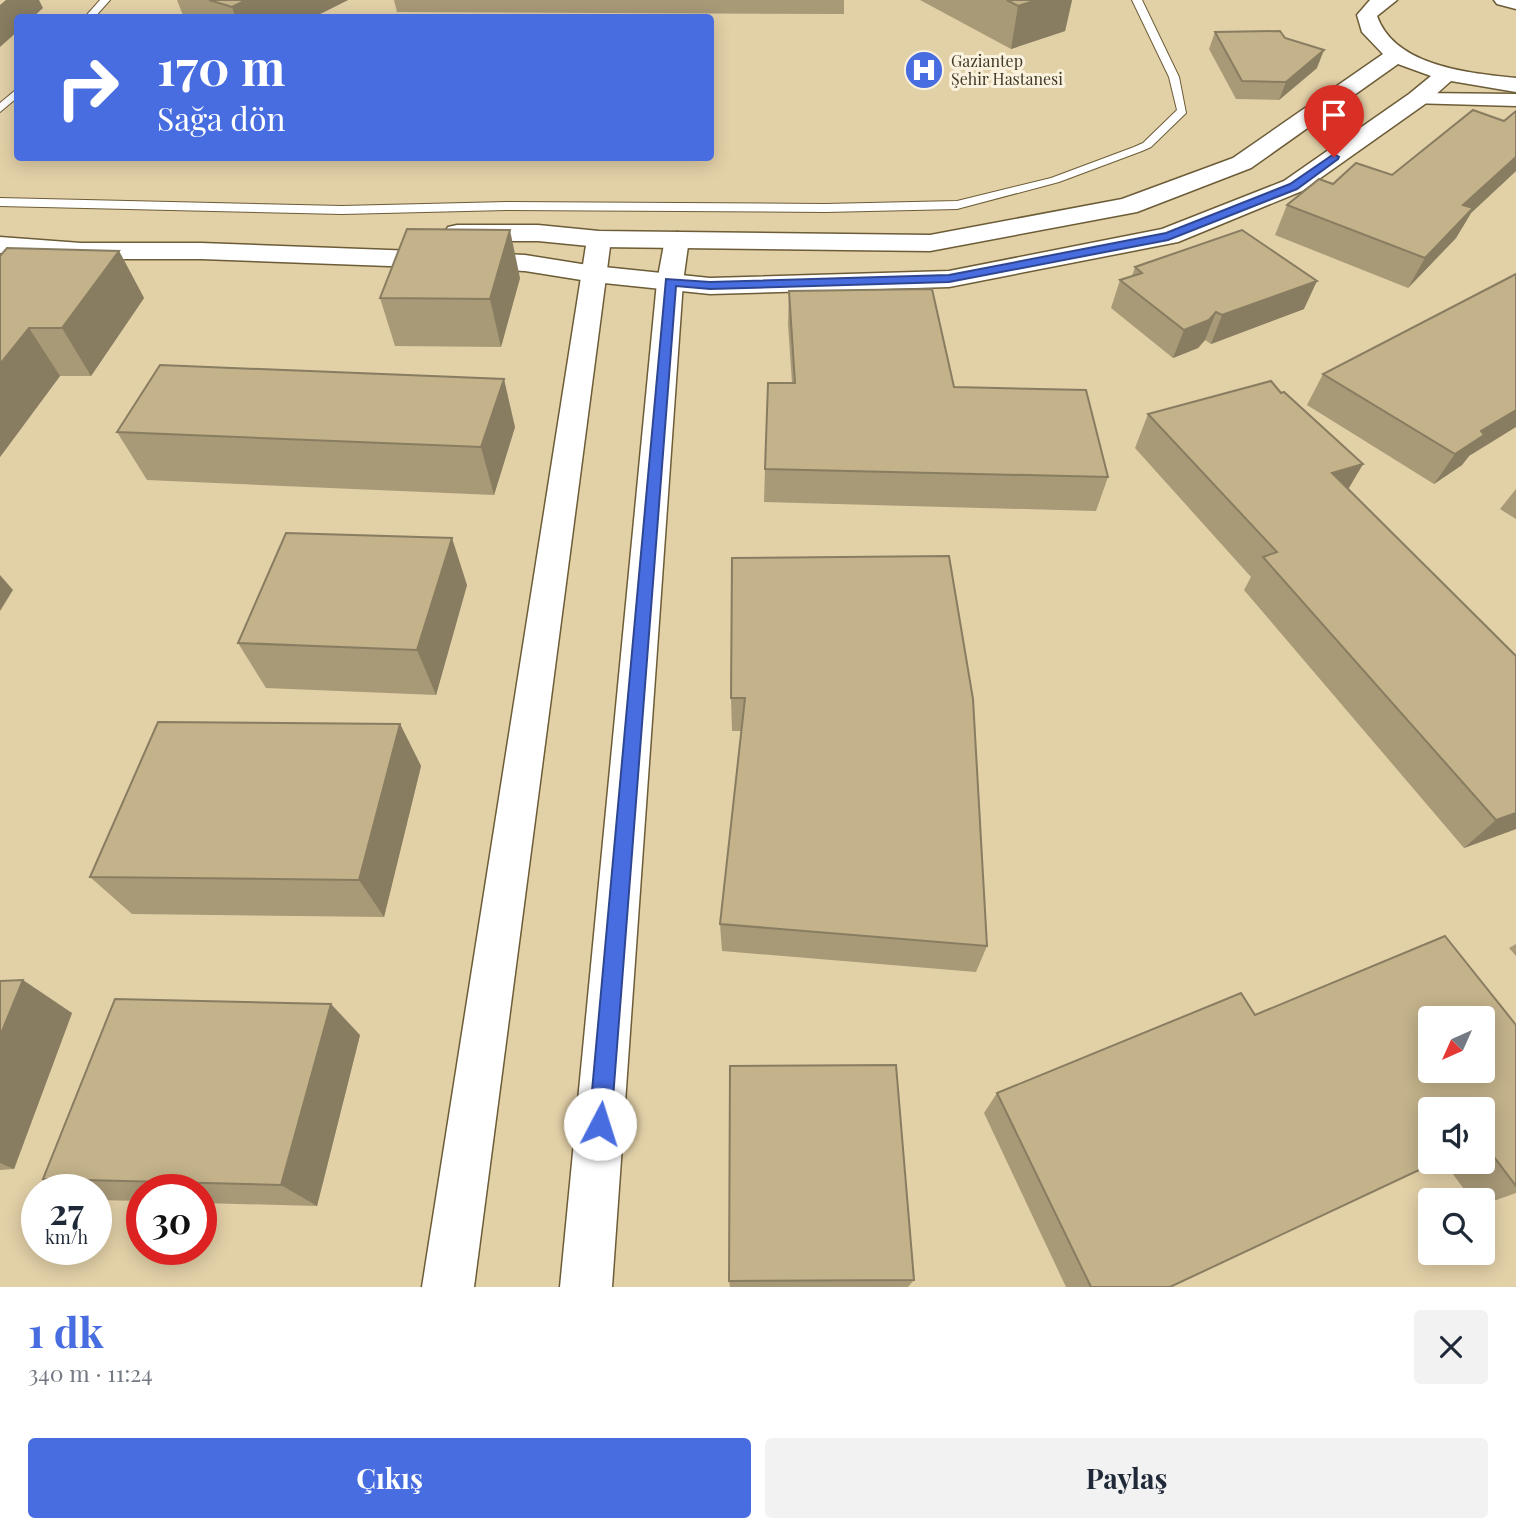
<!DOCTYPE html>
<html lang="tr">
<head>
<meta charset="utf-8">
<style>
  body { margin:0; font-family:"Playfair Display",serif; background:#f2f2f3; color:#1f2937; height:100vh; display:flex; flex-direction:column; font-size:26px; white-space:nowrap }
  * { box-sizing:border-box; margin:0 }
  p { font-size:23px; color:#747a83 }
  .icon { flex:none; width:38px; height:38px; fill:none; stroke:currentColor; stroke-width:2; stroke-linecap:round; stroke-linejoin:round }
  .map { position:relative; height:1287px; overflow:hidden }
  .drawer { display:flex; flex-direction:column; background:#fff; flex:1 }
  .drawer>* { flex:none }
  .banner { position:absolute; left:14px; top:14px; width:700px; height:147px; border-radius:7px; box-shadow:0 4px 18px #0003; background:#486de0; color:#fff; overflow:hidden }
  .needle { width:46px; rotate:225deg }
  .tools { position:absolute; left:1418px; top:1006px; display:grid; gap:14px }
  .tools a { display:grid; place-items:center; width:77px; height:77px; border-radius:7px; background:#fff; box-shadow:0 4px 18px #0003; font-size:35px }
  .speed { position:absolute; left:21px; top:1174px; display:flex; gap:14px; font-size:35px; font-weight:700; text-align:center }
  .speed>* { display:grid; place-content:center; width:91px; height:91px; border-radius:50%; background:#fff; box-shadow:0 4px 18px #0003; line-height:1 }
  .speed small { font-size:18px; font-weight:400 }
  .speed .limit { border:10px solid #d22; background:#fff; color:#111 }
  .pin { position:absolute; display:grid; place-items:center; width:60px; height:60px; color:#fff; margin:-72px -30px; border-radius:50% 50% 50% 0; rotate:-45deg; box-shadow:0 0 7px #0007 }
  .pin .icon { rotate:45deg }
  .me { position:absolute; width:77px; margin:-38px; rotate:5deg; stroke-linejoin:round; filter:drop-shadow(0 0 5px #0008) }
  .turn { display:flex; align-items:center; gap:24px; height:147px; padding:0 28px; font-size:32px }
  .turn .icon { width:91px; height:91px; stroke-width:2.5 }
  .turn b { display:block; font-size:49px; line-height:60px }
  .round { display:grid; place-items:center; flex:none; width:74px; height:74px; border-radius:7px; background:#f2f2f3 }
  .headline { display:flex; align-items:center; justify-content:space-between; height:119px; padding:0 28px }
  h1 { font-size:42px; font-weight:700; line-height:52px; color:#486de0 }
  .cta { display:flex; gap:14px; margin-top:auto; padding:14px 28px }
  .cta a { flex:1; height:80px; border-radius:7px; background:#486de0; color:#fff; font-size:28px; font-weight:700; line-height:80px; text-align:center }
  .cta a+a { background:#f2f2f3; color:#1f2937 }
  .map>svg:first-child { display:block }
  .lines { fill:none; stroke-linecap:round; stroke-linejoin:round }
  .lane-casing { stroke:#6c5c37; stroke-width:2 }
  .street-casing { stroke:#6c5c37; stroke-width:3 }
  .secondary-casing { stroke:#6c5c37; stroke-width:3 }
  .lane { fill:#fff; fill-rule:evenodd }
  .street { fill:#fff; fill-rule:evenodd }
  .secondary { fill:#fff; fill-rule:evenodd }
  .wall { fill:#a89977 }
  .shaded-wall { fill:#887d61 }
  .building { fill:#c3b28a; stroke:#887d61; stroke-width:2; fill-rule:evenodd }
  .route { fill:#486de0; stroke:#2f4792; stroke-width:2 }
  .labels { text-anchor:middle; stroke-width:6; stroke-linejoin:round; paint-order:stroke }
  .far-poi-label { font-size:16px; fill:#3f3828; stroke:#fbf2dd; text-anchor:start }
</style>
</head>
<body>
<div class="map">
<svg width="1516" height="1287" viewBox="0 0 1516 1287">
  <rect width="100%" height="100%" fill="#e2d0a7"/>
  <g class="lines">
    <g class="lane-casing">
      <g id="lane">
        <path d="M100 0H110L94 18H84Z"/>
        <path d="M1132 0H1142L1179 77 1186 113 1151 147 1142 151 1059 182 957 209 825 212 507 210 342 214 0 206V198L342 206 507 202 825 204 957 201 1051 178 1134 147 1143 143 1177 110 1169 77Z"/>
        <path d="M18 88V97L0 112V103Z"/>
      </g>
    </g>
    <g class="street-casing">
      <g id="street">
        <path d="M1417 93 1516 94V106L1410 103 1407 99 1410 95Z"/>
        <path d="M599 232 608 234 611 239 474 1287H422L587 239 590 234Z"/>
        <path d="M677 232 686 234 689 239 683 282 612 1287H560L657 282 665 239 668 234Z"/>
      </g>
    </g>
    <g class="secondary-casing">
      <g id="secondary">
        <path d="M1370 0H1397L1377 16C1395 67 1470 73 1516 78V92L1451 81 1425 104 1302 191 1178 242 949 287 710 294 594 282 525 271 201 259H81L0 253V237L81 243H201L525 255 594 266 710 278 949 271 1162 229 1284 181 1409 94 1431 76 1398 64 1251 168 1137 212 930 251 599 247 538 241H457L448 239 444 233 448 227 457 225H538L599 231 930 235 1122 199 1233 158 1383 54 1362 32 1357 15Z"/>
        <path d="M1494 0H1516V9L1497 4Z"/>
      </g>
    </g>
    <use href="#lane" class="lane"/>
    <use href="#street" class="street"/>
    <use href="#secondary" class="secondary"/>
  </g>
  <g class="wall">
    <path d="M177 0H348L312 18H184Z"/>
    <path d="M394 0H844V14L397 12Z"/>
    <path d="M920 0H1072L1065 31 1011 49Z"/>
    <path d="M1215 32 1285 38 1317 68 1279 100 1236 99 1209 49Z"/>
    <path d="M1516 111V171L1471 213 1456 238 1408 288 1275 235 1287 205 1333 184 1392 175 1504 121Z"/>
    <path d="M119 251 144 298 91 376H60L0 457V256Z"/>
    <path d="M1135 267 1304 309 1211 344 1205 340 1198 348 1173 358 1111 308 1120 280 1132 276Z"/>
    <path d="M520 278 501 347 395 346 380 298Z"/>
    <path d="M789 291 1108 477 1096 511 764 502 765 469 792 383 788 324Z"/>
    <path d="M1323 374 1469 456 1462 465 1434 484 1307 405Z"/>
    <path d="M1281 393 1363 464 1348 489 1516 656V829L1464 848 1244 590 1251 577 1135 448 1148 414Z"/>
    <path d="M515 427 494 495 147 480 117 432Z"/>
    <path d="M1516 489V519L1500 509Z"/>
    <path d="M732 558 987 946 976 972 722 951 720 924 742 731H732L731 698Z"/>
    <path d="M467 585 436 695 266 688 238 643Z"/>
    <path d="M400 724 421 766 384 917 132 914 90 877Z"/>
    <path d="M1516 944V956L1509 948Z"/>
    <path d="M0 981 72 1013 14 1169 0 1170Z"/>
    <path d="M1255 1015 1516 1025V1193L1482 1205V1200H1472L1444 1162H1482V1110L1170 1287H1066L984 1113 997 1093Z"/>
    <path d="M360 1035 317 1206 201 1203V1190H142V1201L96 1200V1190H71L43 1179Z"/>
    <path d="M914 1280 908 1287H730L729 1281Z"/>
  </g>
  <g class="shaded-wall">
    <path d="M6 0H39L43 8 32 18H18V31L0 47V5Z"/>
    <path d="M246 0H348L312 18H236L232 7Z"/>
    <path d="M1037 0H1072L1065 31 1011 49 1018 6Z"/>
    <path d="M1324 50 1317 68 1279 100 1286 82Z"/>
    <path d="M1516 157V171L1471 213 1456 238 1408 288 1425 258 1463 205Z"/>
    <path d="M510 230 520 278 501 347 490 299Z"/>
    <path d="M119 251 144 298 91 376 62 328Z"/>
    <path d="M1317 281 1304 309 1211 344 1222 315Z"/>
    <path d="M1216 312 1205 340 1198 348 1173 358 1184 330Z"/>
    <path d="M29 328 60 376 0 457V364Z"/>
    <path d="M504 379 515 427 494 495 481 447Z"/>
    <path d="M1516 410V427L1469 456 1462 465 1434 484 1455 454 1481 431Z"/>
    <path d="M1363 464 1343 498 1332 473Z"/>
    <path d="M452 538 467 585 436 695 417 650Z"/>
    <path d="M0 575 13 590 0 611Z"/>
    <path d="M400 724 421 766 384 917 359 880Z"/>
    <path d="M1516 813V829L1464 848 1496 820Z"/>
    <path d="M23 980 72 1013 14 1169 0 1163V1036Z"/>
    <path d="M331 1004 360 1035 317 1206 281 1185Z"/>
  </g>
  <g class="building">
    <path d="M209 0H246L232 7Z"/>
    <path d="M1007 0H1037L1018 6Z"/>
    <path d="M1280 31 1285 38 1324 50 1286 82 1242 81 1215 32Z"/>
    <path d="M1473 110 1504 121 1516 111V157L1463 205 1473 208 1425 258 1287 205 1319 179 1333 184 1356 163 1392 175Z"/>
    <path d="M407 229 510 230 490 299 380 298Z"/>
    <path d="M1242 230 1317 281 1222 315 1216 312 1209 320 1184 330 1120 280 1142 273 1135 267Z"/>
    <path d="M7 248 119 251 62 328H29L0 364V256Z"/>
    <path d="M1516 274V410L1481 431 1484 435 1455 454 1323 374Z"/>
    <path d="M932 289 954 387 1086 390 1108 477 765 469 768 383H795L789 291Z"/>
    <path d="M160 365 504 379 481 447 117 432Z"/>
    <path d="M1271 381 1281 393 1284 392 1363 464 1332 473 1516 656V813L1496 820 1263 557 1277 552 1148 414Z"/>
    <path d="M286 533 452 538 417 650 238 643Z"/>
    <path d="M949 556 973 699 987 946 720 924 745 698H731L732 558Z"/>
    <path d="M158 722 400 724 359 880 90 877Z"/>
    <path d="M1445 936 1516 1025V1186L1482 1141V1110H1430V1162H1436L1170 1287H1091L997 1093 1241 993 1255 1015ZM1430 1018H1482V1071H1430Z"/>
    <path d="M23 980 0 1036V981Z"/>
    <path d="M115 999 331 1004 281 1185 43 1179Z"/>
    <path d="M896 1065 914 1280 729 1281 730 1066Z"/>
  </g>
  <path class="route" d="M1334 154 1339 157 1338 159 1297 189 1168 240 949 282 710 289 676 286 611 1124 607 1132 600 1135 592 1132 589 1124 666 279 710 282 949 275 1166 233 1290 184Z"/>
  <defs>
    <g id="hospital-disc" transform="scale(2.0125)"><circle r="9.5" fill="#486de0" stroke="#fbf2dd"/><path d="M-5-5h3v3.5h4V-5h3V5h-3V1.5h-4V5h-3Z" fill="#fff"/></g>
  </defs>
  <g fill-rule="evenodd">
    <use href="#hospital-disc" x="924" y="70"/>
  </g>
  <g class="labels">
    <g class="far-poi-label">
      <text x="951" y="67">Gaziantep<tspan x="951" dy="18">Şehir Hastanesi</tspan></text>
    </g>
  </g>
</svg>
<div class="tools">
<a><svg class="needle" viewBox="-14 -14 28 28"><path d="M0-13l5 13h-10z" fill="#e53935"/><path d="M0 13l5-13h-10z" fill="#747a83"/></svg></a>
<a><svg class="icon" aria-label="sound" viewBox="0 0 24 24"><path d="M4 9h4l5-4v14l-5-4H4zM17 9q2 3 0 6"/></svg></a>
<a><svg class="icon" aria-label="search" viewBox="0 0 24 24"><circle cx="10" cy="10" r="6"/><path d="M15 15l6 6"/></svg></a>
</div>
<div class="speed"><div>27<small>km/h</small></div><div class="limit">30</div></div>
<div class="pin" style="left:1334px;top:157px;background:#d93025"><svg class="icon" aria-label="arrive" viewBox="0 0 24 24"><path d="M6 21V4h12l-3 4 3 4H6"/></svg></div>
<svg class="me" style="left:600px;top:1124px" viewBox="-20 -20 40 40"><circle r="19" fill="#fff"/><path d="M0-13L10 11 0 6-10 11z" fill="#486de0"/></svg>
<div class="banner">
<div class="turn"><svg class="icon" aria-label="right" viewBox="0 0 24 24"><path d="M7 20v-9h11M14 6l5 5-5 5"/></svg><div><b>170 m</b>Sağa dön</div></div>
</div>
</div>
<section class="drawer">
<div class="headline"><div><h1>1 dk</h1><p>340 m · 11:24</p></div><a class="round"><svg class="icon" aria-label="close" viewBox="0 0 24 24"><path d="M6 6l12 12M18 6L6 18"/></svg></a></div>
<div class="cta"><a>Çıkış</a><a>Paylaş</a></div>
</section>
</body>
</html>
